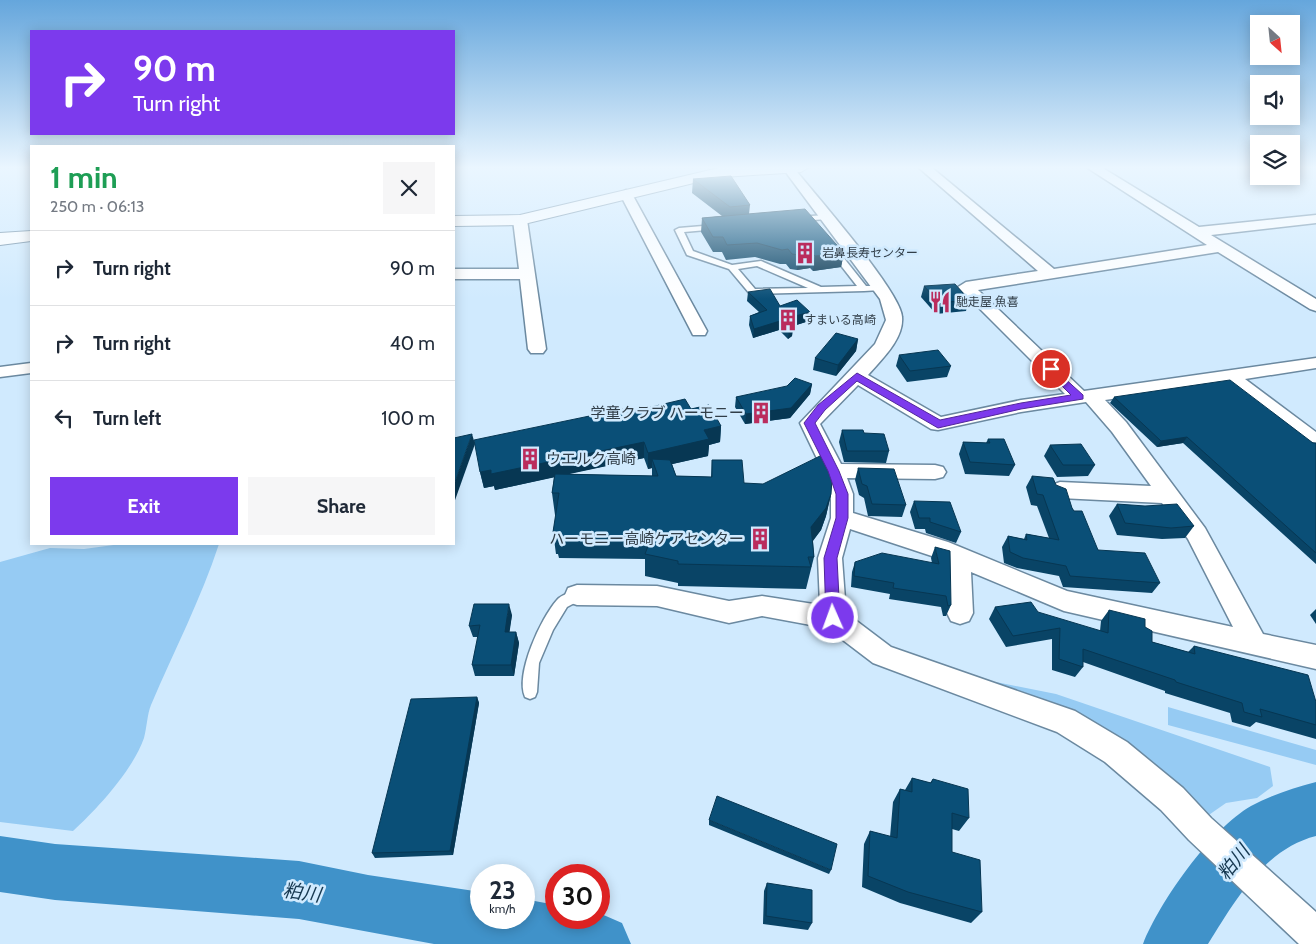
<!DOCTYPE html>
<html lang="en">
<head>
<meta charset="utf-8">
<style>
  body { margin:0; font-family:Cabin,"Noto Sans JP",sans-serif; background:#f6f6f7; color:#1f2937; height:100vh; display:flex; flex-direction:column; font-size:19px; white-space:nowrap }
  * { box-sizing:border-box; margin:0 }
  p { font-size:16px; color:#747a83 }
  .icon { flex:none; width:28px; height:28px; fill:none; stroke:currentColor; stroke-width:2; stroke-linecap:round; stroke-linejoin:round }
  .map { position:relative; flex:1; overflow:hidden }
  .drawer { position:absolute; left:30px; top:145px; width:425px; height:400px; display:flex; flex-direction:column; background:#fff; border-radius:0px; box-shadow:0 2px 12px #0003 }
  .drawer>* { flex:none }
  .banner { position:absolute; left:30px; top:30px; width:425px; height:105px; border-radius:0px; box-shadow:0 2px 12px #0003; background:#7c3aed; color:#fff; overflow:hidden }
  .needle { width:32px; rotate:153deg }
  .tools { position:absolute; left:1250px; top:15px; display:grid; gap:10px }
  .tools a { display:grid; place-items:center; width:50px; height:50px; border-radius:0px; background:#fff; box-shadow:0 2px 12px #0003; font-size:25px }
  .speed { position:absolute; left:470px; top:864px; display:flex; gap:10px; font-size:25px; font-weight:700; text-align:center }
  .speed>* { display:grid; place-content:center; width:65px; height:65px; border-radius:50%; background:#fff; box-shadow:0 2px 12px #0003; line-height:1 }
  .speed small { font-size:12px; font-weight:400 }
  .speed .limit { border:8px solid #d22; background:#fff; color:#111 }
  .pin { position:absolute; display:grid; place-items:center; width:42px; height:42px; color:#fff; margin:-21px; border:2px solid #fff; border-radius:50%; box-shadow:0 1px 5px #0007 }
  .me { position:absolute; width:55px; margin:-28px; rotate:358deg; stroke-linejoin:round; filter:drop-shadow(0 0 4px #0008) }
  .turn { display:flex; align-items:center; gap:18px; height:105px; padding:0 20px; font-size:22px }
  .turn .icon { width:65px; height:65px; stroke-width:2.5 }
  .turn b { display:block; font-size:35px; line-height:42px }
  .round { display:grid; place-items:center; flex:none; width:52px; height:52px; border-radius:0px; background:#f6f6f7 }
  .summary { display:flex; align-items:center; justify-content:space-between; height:85px; padding:0 20px }
  h1 { font-size:30px; font-weight:700; line-height:38px; color:#1e9e55 }
  .action { display:flex; gap:10px; margin-top:auto; padding:10px 20px }
  .action a { flex:1; height:58px; border-radius:0px; background:#7c3aed; color:#fff; font-size:20px; font-weight:700; line-height:58px; text-align:center }
  .action a+a { background:#f6f6f7; color:#1f2937 }
  ul { padding:0; list-style:none }
  li { display:flex; align-items:center; gap:15px; height:75px; padding:0 20px; border-top:1px solid #e0e1e3 }
  li div { flex:1 }
  li b { display:block; font-size:19px }
  li em { font-style:normal }
  .map>svg:first-child { display:block }
  .green { fill:#96cbf3 }
  .lines { fill:none; stroke-linecap:round; stroke-linejoin:round }
  .river { fill:#4092c9; fill-rule:evenodd }
  .service-casing { stroke:#6b89a0; stroke-width:3 }
  .minor-casing { stroke:#6b89a0; stroke-width:3 }
  .tertiary-casing { stroke:#6b89a0; stroke-width:2 }
  .service { fill:#fff; fill-rule:evenodd }
  .minor { fill:#fff; fill-rule:evenodd }
  .tertiary { fill:#fff; fill-rule:evenodd }
  .wall { fill:#094466; fill-rule:evenodd }
  .shaded-wall { fill:#073753 }
  .building { fill:#0a4f77; stroke:#073753 }
  .route { fill:#7c3aed; stroke:#51269a }
  .labels { text-anchor:middle; stroke-width:5; stroke-linejoin:round; paint-order:stroke }
  .far-poi-label { font-size:12px; fill:#313e48; stroke:#d0eafe; text-anchor:start }
  .poi-label { font-size:15px; fill:#313e48; stroke:#d0eafe; text-anchor:end }
  .near-water-label { font-size:19px; font-style:italic; fill:#163850; stroke:#d0eafe }
</style>
</head>
<body>
<div class="map">
<svg width="1316" height="944" viewBox="0 0 1316 944">
  <rect width="100%" height="100%" fill="#d0eafe"/>
  <g class="green">
    <path d="M121 544H219C201 599 174 651 151 705 147 715 147 727 144 738 133 770 97 809 73 831L0 822V562L50 548 84 549Z"/>
    <path d="M996 682 1056 694 1270 767 1273 786 1257 798 1226 803 1203 819 1107 736Z"/>
    <path d="M1168 707 1316 750V765L1168 725Z"/>
  </g>
  <g class="lines">
    <g class="river">
      <path d="M1316 782V836C1264 849 1235 901 1208 944H1143C1160 901 1211 829 1251 806 1272 795 1293 788 1316 782Z"/>
      <path d="M0 836 55 844 299 861 368 875 481 892V918H524V899L556 905V918H599V913L622 923 631 944H434L299 919 55 900 0 892Z"/>
    </g>
    <g class="service-casing">
      <g id="service">
        <path d="M825 215 829 217 828 219 798 221 794 219 798 217Z"/>
        <path d="M715 225 719 227 718 229 684 232 693 251 732 265 761 261 821 287 857 286 828 249 832 247H835L866 286H881L885 288 881 290 864 291 750 294 729 269 687 255 675 230 679 228ZM757 266 808 288 755 289 738 269Z"/>
        <path d="M577 590 582 591 584 595 582 599 567 607 553 630 539 663 537 692 535 697 530 699 525 697C515 674 541 618 557 600 561 595 571 592 577 590Z"/>
      </g>
    </g>
    <g class="minor-casing">
      <g id="minor">
        <path d="M782 167H793C813 192 901 292 902 317 904 339 881 360 868 375L941 417 1021 400 1065 394 958 287 966 282 1038 271 918 167H931L1054 269 1207 245 1086 167H1101L1199 227 1316 215V223L1211 235 1316 299V311L1310 309 1218 252 978 290 1084 391 1316 358V368L1245 379 1316 432V449L1309 447 1225 382 1105 400 1126 422 1205 528 1263 634 1316 645V669L1064 611 971 572 973 613 969 621 960 624 951 621 947 613V561L850 529 842 558 846 613 891 647 1075 711 1127 742 1183 788 1211 818 1316 912V944H1299L1189 840 1161 810 1105 762 1057 732 873 663 827 628 762 616 729 623 657 606 577 605 568 602 565 595 568 588 577 585 657 586 729 601 762 596 820 605 818 558 831 518V494L823 471 800 423 875 344 886 320 880 299ZM858 385 931 429 938 430 1021 412 1086 402 1112 432 1151 486 1060 482 1052 485 1049 490 1052 495 1060 498 1162 503 1188 539 1233 627 1067 591 948 542 853 513V494L847 478 935 479 943 477 946 472 943 467 935 465 841 464 820 424Z"/>
        <path d="M626 190 632 194 707 331 705 335H693L691 331 620 194Z"/>
        <path d="M520 216 527 220 546 349 543 353H531L528 349 520 279H454V269H519L513 220Z"/>
        <path d="M31 363V373L0 377V367Z"/>
      </g>
    </g>
    <g class="tertiary-casing">
      <g id="tertiary">
        <path d="M723 167H809L801 172 723 177 702 181 520 225 454 226V216L520 215Z"/>
        <path d="M31 231V241L0 245V233Z"/>
      </g>
    </g>
    <use href="#service" class="service"/>
    <use href="#minor" class="minor"/>
    <use href="#tertiary" class="tertiary"/>
  </g>
  <g class="wall">
    <path d="M693 179 750 205 749 214 844 253 841 267 813 271 810 268 797 270 790 269 786 264H780L755 257 726 260 722 252H713L701 232 702 218 722 216 692 193Z"/>
    <path d="M924 286 969 300 966 311 936 314 921 297Z"/>
    <path d="M748 292 780 306 810 312 809 321 793 326 792 336 788 339 779 330 753 338 749 325 750 316 759 312 747 301Z"/>
    <path d="M858 339 856 351 836 376 813 370 815 358Z"/>
    <path d="M899 355 951 366 947 377 907 382 896 366Z"/>
    <path d="M812 384 810 394 790 418 745 424 735 407 736 397Z"/>
    <path d="M1114 397 1316 443V564L1183 443 1157 447 1110 403Z"/>
    <path d="M691 409 721 426 720 442 709 445 708 456 672 464 676 476 711 477 712 460 744 483 831 494 826 516 821 530 813 541 814 557 806 589 678 586V583L645 576V559L559 558 558 554H556L553 532 556 515H555L552 493 554 477 495 490 494 486 484 488 480 472ZM644 458 648 469 652 468V476L567 474Z"/>
    <path d="M842 430 864 433 889 451 886 463 844 462 839 442Z"/>
    <path d="M988 439 1015 465 1009 476 965 474 959 454 963 442 986 443Z"/>
    <path d="M1050 445 1095 465 1088 476 1057 477 1044 456Z"/>
    <path d="M858 468 906 505 902 517 868 516 864 498 859 495 855 480Z"/>
    <path d="M1032 476 1056 485 1072 508 1098 550 1160 583 1152 593 1063 587 1059 576 1017 568 1004 563 1002 547 1008 536 1024 539 1026 534 1049 538 1037 506 1031 505 1026 487Z"/>
    <path d="M914 501 961 532 956 543 926 533 925 529H915L910 512Z"/>
    <path d="M1117 504 1194 526 1185 538 1162 539 1117 535 1109 516Z"/>
    <path d="M935 547 951 605 946 616H943L941 607 889 599 890 594 851 587 852 572 855 562 932 563 931 558Z"/>
    <path d="M995 607 1100 631 1101 621 1109 610 1145 627 1152 642 1188 652 1194 646 1316 702V739L1256 722 1250 727 1232 722 1230 713 1165 693V691L1083 662V667L1075 677 1052 670V639L1006 647 989 619Z"/>
    <path d="M1316 609V624L1310 615Z"/>
    <path d="M512 615 509 632H516L519 643 514 676H475L472 665 478 637H473L469 626Z"/>
    <path d="M477 697 479 703 453 855 375 858 372 853Z"/>
    <path d="M912 778 930 783 933 779 969 818 959 831 952 829V852L982 912 971 923 900 903 862 887 864 844 870 831 890 837 893 802 900 789 905 790Z"/>
    <path d="M709 820 831 870 829 874 709 825Z"/>
    <path d="M767 883 812 923 808 930 763 924 764 891Z"/>
  </g>
  <g class="shaded-wall">
    <path d="M812 253 810 268 797 270 799 255Z"/>
    <path d="M844 253 841 267 813 271 815 256Z"/>
    <path d="M810 312 809 321 787 328 788 318Z"/>
    <path d="M780 321 779 330 753 338 754 329Z"/>
    <path d="M793 327 792 336 788 339 789 330Z"/>
    <path d="M858 339 856 351 836 376 838 365Z"/>
    <path d="M812 384 810 394 790 418 745 424 746 414Z"/>
    <path d="M721 426 720 442 709 445 708 456 655 468 652 459V468L648 469V453L704 430Z"/>
    <path d="M472 434 475 444 454 503V485Z"/>
    <path d="M1187 437 1183 443 1157 447 1161 441Z"/>
    <path d="M644 442V458L495 490 494 486 484 488 480 472Z"/>
    <path d="M831 494 826 516 821 530 806 549 811 527Z"/>
    <path d="M509 604 512 615 508 643 505 632Z"/>
    <path d="M516 632 519 643 514 676 511 665Z"/>
    <path d="M477 697 479 703 453 855 450 851Z"/>
  </g>
  <g class="building">
    <path d="M731 176 750 205 730 207 693 179Z"/>
    <path d="M805 209 844 253 815 256 812 253 799 255 792 254 788 249 782 250 757 243 727 245 723 237H713L702 218Z"/>
    <path d="M955 284 969 300 939 303 924 286Z"/>
    <path d="M770 289 780 306 797 300 810 312 788 318 793 327 789 330 780 321 754 329 750 316 767 310 748 292Z"/>
    <path d="M836 333 858 339 838 365 815 358Z"/>
    <path d="M938 350 951 366 910 371 899 355Z"/>
    <path d="M795 378 812 384 791 408 746 414 736 397 787 386Z"/>
    <path d="M1230 380 1313 443H1316V553L1187 437 1161 441 1114 397Z"/>
    <path d="M685 399 691 409 709 405 721 426 704 430 709 439 648 453 644 442 491 474V470L480 472 474 440 628 408 630 412Z"/>
    <path d="M842 430H863L864 433 884 434 889 451H847Z"/>
    <path d="M472 434 454 485V438Z"/>
    <path d="M988 439H1004L1015 465 970 462 963 442 990 443Z"/>
    <path d="M1081 444 1095 465H1063L1050 445Z"/>
    <path d="M822 455 832 479 831 494 826 508 811 527 814 557H808L811 567 678 564V561L645 554 651 538 556 537V532H553L559 493H552L555 474 658 476 652 459 670 460 676 476 712 477V460H742L744 483 763 484Z"/>
    <path d="M858 468 894 469 906 505 872 504 867 486 862 484Z"/>
    <path d="M1032 476 1053 478 1056 485 1066 489 1072 508 1074 511H1082L1098 550 1145 553 1160 583 1070 576 1066 566 1023 558 1010 552 1008 536 1027 540 1026 534 1059 540 1043 495 1037 494Z"/>
    <path d="M914 501 950 502 961 532 930 522V518H919Z"/>
    <path d="M1117 504 1145 506 1177 504 1194 526 1171 528 1125 523Z"/>
    <path d="M935 547 950 551 951 605 948 606 946 596 893 588 894 583 854 576 855 562 882 553 939 564Z"/>
    <path d="M1031 602 1038 612 1108 633 1109 610 1145 619V627L1152 631V642L1195 654 1194 646 1308 675 1316 702V725L1260 709 1262 717 1244 712 1242 703 1176 682 1175 680 1083 649V667L1059 659 1060 628 1013 636 995 607Z"/>
    <path d="M474 604H509L505 632H516L511 665H472L480 625 469 626Z"/>
    <path d="M477 697 450 851 372 853 411 699Z"/>
    <path d="M912 778 931 783 933 779 968 789 969 818 952 813V852L980 860 982 912 908 892 868 876 870 831 897 838 900 789 912 792Z"/>
    <path d="M717 796 837 844 831 870 709 820Z"/>
    <path d="M767 883 812 890V923L766 916Z"/>
  </g>
  <linearGradient id="sky" x2="0" y2="1"><stop stop-color="#65a6dc"/><stop offset="0.56" stop-color="#eaf6ff"/><stop offset="1" stop-color="#eaf6ff" stop-opacity="0"/></linearGradient>
  <rect width="1316" height="299" fill="url(#sky)"/>
  <path class="route" d="M1051 366 1083 395V399L1021 409 938 428 857 381 825 410 815 423 839 471 848 494V518L837 558 840 618 838 622H828L826 618 824 558 836 518V494L828 471 804 423 818 405 857 373 940 420 1021 403 1071 395 1047 371 1046 369Z"/>
  <defs>
    <g id="building-bare" transform="scale(1.725)"><path d="M-4-6H4V6H1V3H-1V6H-4ZM-2.5-4.3h1.7v1.8h-1.7ZM.8-4.3h1.7v1.8H.8ZM-2.5-1h1.7V.8h-1.7ZM.8-1h1.7V.8H.8Z" fill="#ba2c5d" stroke="#d0eafe" stroke-width="2.5" paint-order="stroke"/></g>
    <g id="restaurant-bare" transform="scale(1.725)"><path d="M-5-6h1v4h1v-4h1v4h1v-4h1v5L-1.5 .5V6h-2V.5L-5-1ZM5-6V6H3V1.5H1.5Q1.5-4 5-6Z" fill="#ba2c5d" stroke="#d0eafe" stroke-width="2.5" paint-order="stroke"/></g>
  </defs>
  <g fill-rule="evenodd">
    <use href="#building-bare" x="805" y="253"/>
    <use href="#restaurant-bare" x="940" y="302"/>
    <use href="#building-bare" x="788" y="320"/>
    <use href="#building-bare" x="761" y="413"/>
    <use href="#building-bare" x="530" y="459"/>
    <use href="#building-bare" x="760" y="539"/>
  </g>
  <g class="labels">
    <g class="far-poi-label">
      <text x="822" y="257">岩鼻長寿センター</text>
      <text x="956" y="306">馳走屋 魚喜</text>
      <text x="804" y="324">すまいる高崎</text>
    </g>
    <g class="poi-label">
      <text x="744" y="418">学童クラブ ハーモニー</text>
      <text x="546" y="464" text-anchor="start">ウエルク高崎</text>
      <text x="744" y="544">ハーモニー高崎ケアセンター</text>
    </g>
    <g class="near-water-label">
      <text transform="translate(1233 862) rotate(-51)" y="7">粕川</text>
      <text transform="translate(302 892) rotate(8)" y="7">粕川</text>
    </g>
  </g>
</svg>
<div class="tools">
<a><svg class="needle" viewBox="-14 -14 28 28"><path d="M0-13l5 13h-10z" fill="#e53935"/><path d="M0 13l5-13h-10z" fill="#747a83"/></svg></a>
<a><svg class="icon" aria-label="sound" viewBox="0 0 24 24"><path d="M4 9h4l5-4v14l-5-4H4zM17 9q2 3 0 6"/></svg></a>
<a><svg class="icon" aria-label="layers" viewBox="0 0 24 24"><path d="M12 4l9 5-9 5-9-5zM3 14l9 5 9-5"/></svg></a>
</div>
<div class="speed"><div>23<small>km/h</small></div><div class="limit">30</div></div>
<div class="pin" style="left:1051px;top:369px;background:#d93025"><svg class="icon" aria-label="arrive" viewBox="0 0 24 24"><path d="M6 21V4h12l-3 4 3 4H6"/></svg></div>
<svg class="me" style="left:833px;top:618px" viewBox="-20 -20 40 40"><circle r="17" fill="#7c3aed" stroke="#fff" stroke-width="3"/><path d="M0-11L8 9 0 5-8 9z" fill="#fff"/></svg>
<div class="banner">
<div class="turn"><svg class="icon" aria-label="right" viewBox="0 0 24 24"><path d="M7 20v-9h11M14 6l5 5-5 5"/></svg><div><b>90 m</b>Turn right</div></div>
</div>
<section class="drawer">
<div class="summary"><div><h1>1 min</h1><p>250 m · 06:13</p></div><a class="round"><svg class="icon" aria-label="close" viewBox="0 0 24 24"><path d="M6 6l12 12M18 6L6 18"/></svg></a></div>
<ul>
<li><svg class="icon" aria-label="right" viewBox="0 0 24 24"><path d="M7 20v-9h11M14 6l5 5-5 5"/></svg><div><b>Turn right</b></div><em>90 m</em></li>
<li><svg class="icon" aria-label="right" viewBox="0 0 24 24"><path d="M7 20v-9h11M14 6l5 5-5 5"/></svg><div><b>Turn right</b></div><em>40 m</em></li>
<li><svg class="icon" aria-label="left" viewBox="0 0 24 24"><path d="M17 20v-9H6M10 6l-5 5 5 5"/></svg><div><b>Turn left</b></div><em>100 m</em></li>
</ul>
<div class="action"><a>Exit</a><a>Share</a></div>
</section>
</div>
</body>
</html>
